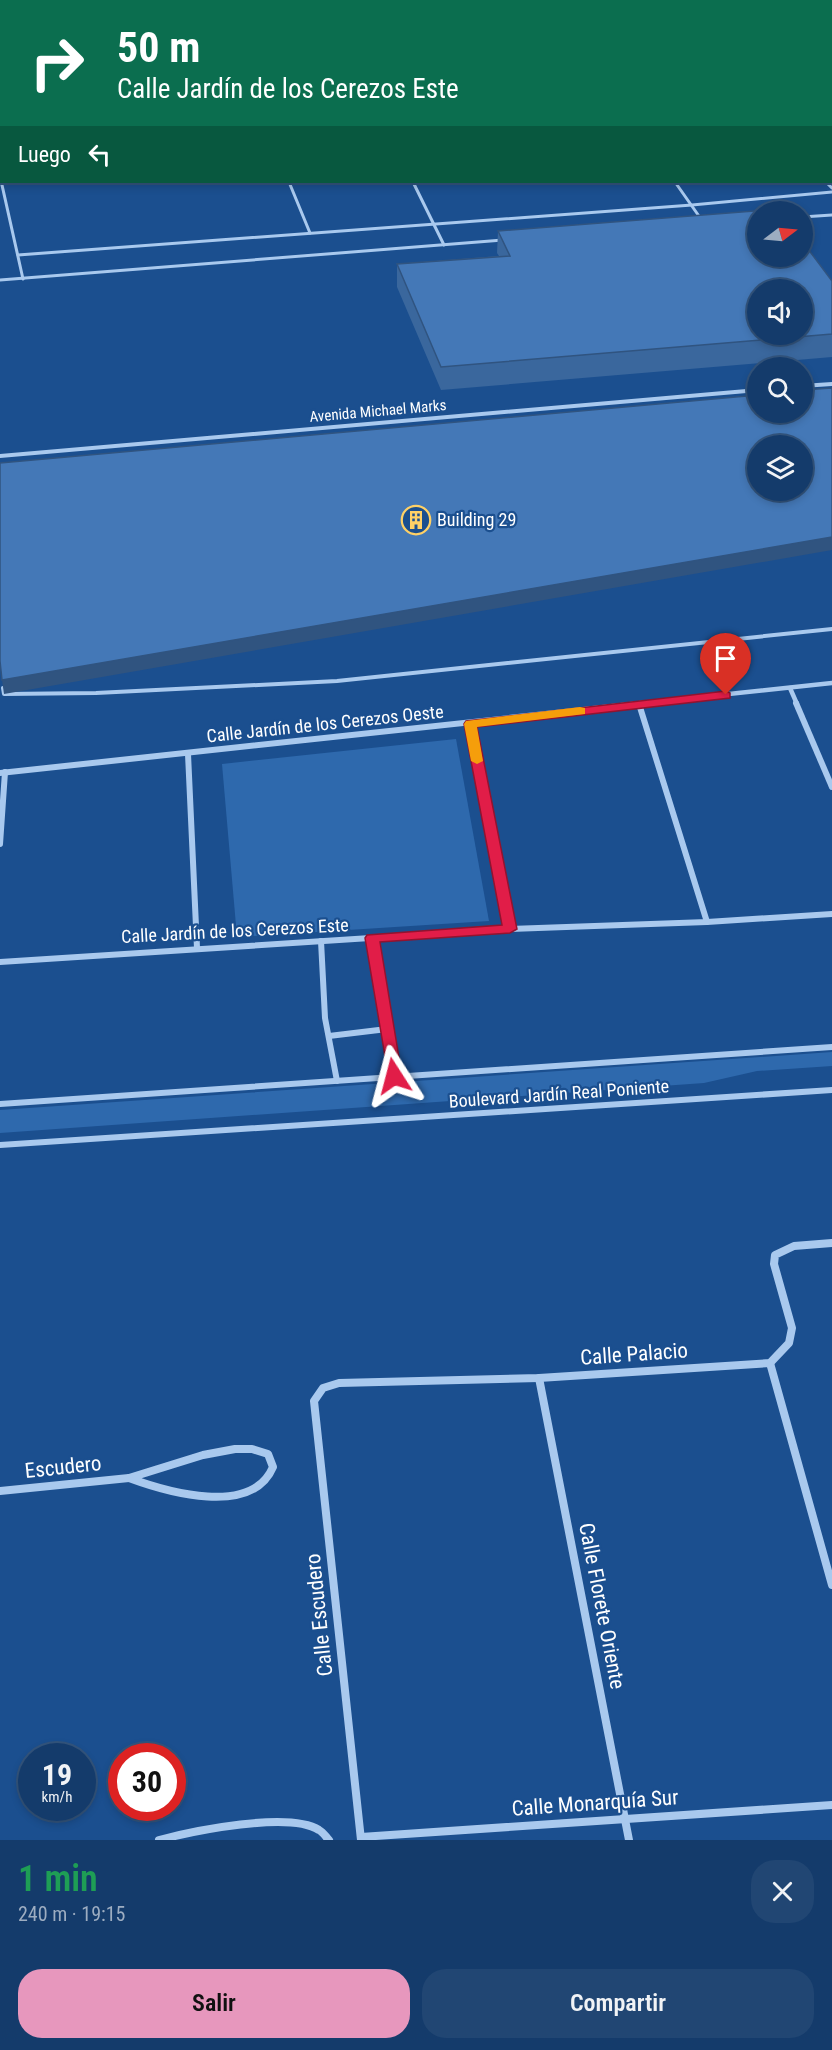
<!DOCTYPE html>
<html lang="es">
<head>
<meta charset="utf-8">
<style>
  body { margin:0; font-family:"Roboto Condensed",sans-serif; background:#214673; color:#f1f3f6; height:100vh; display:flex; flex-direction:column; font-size:22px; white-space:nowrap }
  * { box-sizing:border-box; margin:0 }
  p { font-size:20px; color:#9dadc1 }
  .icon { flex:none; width:33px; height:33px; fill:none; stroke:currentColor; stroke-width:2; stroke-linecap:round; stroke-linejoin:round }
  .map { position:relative; height:1840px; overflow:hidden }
  .sheet { display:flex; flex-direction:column; background:#143b6b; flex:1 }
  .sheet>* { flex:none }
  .banner { position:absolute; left:0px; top:0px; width:832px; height:183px; box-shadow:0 3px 9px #0003,0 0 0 2px #33557e; background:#0b6e4f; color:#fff; overflow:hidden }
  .needle { width:39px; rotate:74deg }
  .tools { position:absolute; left:747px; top:201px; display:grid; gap:12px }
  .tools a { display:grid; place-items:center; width:66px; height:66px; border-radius:50%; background:#143b6b; box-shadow:0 3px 9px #0003,0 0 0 2px #33557e; font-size:30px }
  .speed { position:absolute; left:18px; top:1743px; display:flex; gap:12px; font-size:30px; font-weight:700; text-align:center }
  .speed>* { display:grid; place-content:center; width:78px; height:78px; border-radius:50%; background:#143b6b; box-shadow:0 3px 9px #0003,0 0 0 2px #33557e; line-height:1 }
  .speed small { font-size:15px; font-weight:400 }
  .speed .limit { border:9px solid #d22; background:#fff; color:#111 }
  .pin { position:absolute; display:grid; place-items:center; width:51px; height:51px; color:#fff; margin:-62px -26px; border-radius:50% 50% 50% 0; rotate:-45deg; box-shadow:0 0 6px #0007 }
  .pin .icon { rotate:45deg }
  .me { position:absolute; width:66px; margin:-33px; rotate:351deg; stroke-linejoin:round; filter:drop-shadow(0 0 4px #0008) }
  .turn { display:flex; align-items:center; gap:21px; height:126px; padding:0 18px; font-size:27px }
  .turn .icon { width:78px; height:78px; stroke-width:2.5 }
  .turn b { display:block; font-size:42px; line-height:51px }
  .then { display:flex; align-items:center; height:57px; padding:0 18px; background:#0003; gap:12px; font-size:22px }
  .round { display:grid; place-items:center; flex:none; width:63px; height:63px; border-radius:24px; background:#214673 }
  .summary { display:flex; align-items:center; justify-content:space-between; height:102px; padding:0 18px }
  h1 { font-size:36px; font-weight:600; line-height:45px; color:#1e9e55 }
  .cta { display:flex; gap:12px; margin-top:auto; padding:12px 18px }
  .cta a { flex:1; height:69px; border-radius:24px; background:#e797bd; color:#111; font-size:24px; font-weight:600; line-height:69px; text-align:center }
  .cta a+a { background:#214673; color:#f1f3f6 }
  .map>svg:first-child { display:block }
  .green { fill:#2e69ad }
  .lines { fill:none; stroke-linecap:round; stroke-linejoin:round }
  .lane-far1 { stroke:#a9c9ee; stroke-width:3 }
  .lane { stroke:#a9c9ee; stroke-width:4 }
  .street-far2 { stroke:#a9c9ee; stroke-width:4.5 }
  .street-far1 { stroke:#a9c9ee; stroke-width:6 }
  .street { stroke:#a9c9ee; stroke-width:8 }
  .wall { fill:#3a679d }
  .shaded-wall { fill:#305480 }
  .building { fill:#4478b7; stroke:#305480; stroke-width:1.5; fill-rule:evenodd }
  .route { fill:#e11d48; stroke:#92132f; stroke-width:1.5 }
  .slow { fill:#f59e0b }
  .labels { text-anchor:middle; stroke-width:4.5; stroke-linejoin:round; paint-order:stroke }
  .far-street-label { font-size:15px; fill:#fff; stroke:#1b4f8f }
  .poi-label { font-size:18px; fill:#fff; stroke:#1b4f8f; text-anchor:start }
  .street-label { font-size:18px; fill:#fff; stroke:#1b4f8f }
  .near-street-label { font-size:21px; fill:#fff; stroke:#1b4f8f }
</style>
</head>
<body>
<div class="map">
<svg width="832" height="1840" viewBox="0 0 832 1840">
  <rect width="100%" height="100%" fill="#1b4f8f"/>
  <g class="green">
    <path d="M456 739 489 921 237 937 222 764Z"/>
    <path d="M832 1052V1066L757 1071 704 1083 0 1133V1110Z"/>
  </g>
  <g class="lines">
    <g class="lane-far1">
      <path d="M546 2 571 0"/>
      <path d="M831 83 832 86"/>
      <path d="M0 176 23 279"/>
      <path d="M289 182 310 233"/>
      <path d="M413 182 444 245"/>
      <path d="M675 182 701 219"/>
      <path d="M826 182 832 188"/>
      <path d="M802 217 832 215"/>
      <path d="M18 255 692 205 832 192"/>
      <path d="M0 280 503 240"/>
    </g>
    <g class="lane">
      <path d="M802 386 832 384"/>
      <path d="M0 456 758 390"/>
      <path d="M3 688 4 694 96 693 337 681 832 629"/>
    </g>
    <g class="street-far2">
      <path d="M790 688 797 704"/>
      <path d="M634 704 832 683"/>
    </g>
    <g class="street-far1">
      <path d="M796 703 832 787"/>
      <path d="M639 704 707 922"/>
      <path d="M470 724 510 929"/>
      <path d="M188 754 197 948"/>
      <path d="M0 773 648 703"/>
      <path d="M0 844 5 772"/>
      <path d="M372 938 394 1076"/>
      <path d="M321 941 325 1018 337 1081"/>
      <path d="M0 962 510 929 707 922 832 914"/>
      <path d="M329 1036 387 1029"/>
      <path d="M0 1104 832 1047"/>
      <path d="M0 1145 832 1090"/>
    </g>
    <g class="street">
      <path d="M770 1363 832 1585"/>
      <path d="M539 1378 629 1840"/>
      <path d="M235 1449H252L268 1454 273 1467C252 1517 167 1492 129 1478L203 1455Z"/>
      <path d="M0 1491 129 1478"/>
      <path d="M361 1837 832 1805"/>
      <path d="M159 1840C193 1831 289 1811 319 1830 323 1832 326 1837 329 1840"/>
      <path d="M361 1840 314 1401 323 1388 339 1383 539 1378 770 1363 789 1343 792 1328 774 1264 775 1255 794 1246 832 1243"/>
    </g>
  </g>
  <path class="wall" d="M498 231 832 281V357L441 390 397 287V264L499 256 497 253Z"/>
  <path class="shaded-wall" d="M832 537V550L4 694 2 680Z"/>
  <g class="building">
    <path d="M779 209 781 212H758V256H802V241L832 281V334L441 367 397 264 510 256 498 231ZM758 290H802V334H758Z"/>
    <path d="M832 388V537L2 680 0 661V463L758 395V412H802V390ZM758 446H802V490H758Z"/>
  </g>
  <path class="route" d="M726 691 730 693V698L477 727 517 929 510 933 380 942 402 1076 400 1080H389L365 938 367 935 502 925 464 724 466 721Z"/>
  <path class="slow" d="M580 707 585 708V714L477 727 483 761 477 764 471 761 464 724 466 721Z"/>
  <defs>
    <g id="building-ring" transform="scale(1.5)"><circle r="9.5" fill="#1b4f8f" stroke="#ffd166" stroke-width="1.5"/><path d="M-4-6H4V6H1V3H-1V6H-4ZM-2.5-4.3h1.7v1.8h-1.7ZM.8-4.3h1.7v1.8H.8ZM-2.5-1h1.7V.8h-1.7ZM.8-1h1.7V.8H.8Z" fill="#ffd166"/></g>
  </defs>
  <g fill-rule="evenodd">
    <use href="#building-ring" x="416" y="520"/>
  </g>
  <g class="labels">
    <g class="far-street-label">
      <text transform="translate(378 411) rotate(-5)" y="5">Avenida Michael Marks</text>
    </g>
    <g class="poi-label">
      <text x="437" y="526">Building 29</text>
    </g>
    <g class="street-label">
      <text transform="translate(325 724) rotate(-6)" y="6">Calle Jardín de los Cerezos Oeste</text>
      <text transform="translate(235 931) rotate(-3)" y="6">Calle Jardín de los Cerezos Este</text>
      <text transform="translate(559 1094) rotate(-4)" y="6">Boulevard Jardín Real Poniente</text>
    </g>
    <g class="near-street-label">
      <text transform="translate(634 1354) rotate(-4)" y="7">Calle Palacio</text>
      <text transform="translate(63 1467) rotate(-6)" y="7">Escudero</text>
      <text transform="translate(602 1606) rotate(79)" y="7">Calle Florete Oriente</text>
      <text transform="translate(319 1615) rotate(-96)" y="7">Calle Escudero</text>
      <text transform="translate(595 1803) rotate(-4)" y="7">Calle Monarquía Sur</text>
    </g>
  </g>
</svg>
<div class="tools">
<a><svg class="needle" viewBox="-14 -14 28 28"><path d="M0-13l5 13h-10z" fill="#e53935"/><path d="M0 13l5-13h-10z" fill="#9dadc1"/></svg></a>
<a><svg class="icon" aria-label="sound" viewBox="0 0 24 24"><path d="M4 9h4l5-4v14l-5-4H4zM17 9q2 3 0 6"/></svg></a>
<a><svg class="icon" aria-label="search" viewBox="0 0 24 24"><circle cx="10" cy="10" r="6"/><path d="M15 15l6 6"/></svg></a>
<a><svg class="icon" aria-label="layers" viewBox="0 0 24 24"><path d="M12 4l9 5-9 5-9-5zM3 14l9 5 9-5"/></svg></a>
</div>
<div class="speed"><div>19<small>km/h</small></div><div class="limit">30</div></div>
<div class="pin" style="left:726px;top:695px;background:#d93025"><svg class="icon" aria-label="arrive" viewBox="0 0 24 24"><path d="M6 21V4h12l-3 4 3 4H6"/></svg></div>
<svg class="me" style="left:394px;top:1076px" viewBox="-20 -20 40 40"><path d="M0-17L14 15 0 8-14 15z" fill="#e11d48" stroke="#fff" stroke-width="4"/></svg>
<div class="banner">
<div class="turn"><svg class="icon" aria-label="right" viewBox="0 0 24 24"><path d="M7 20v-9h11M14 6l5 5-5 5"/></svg><div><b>50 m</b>Calle Jardín de los Cerezos Este</div></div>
<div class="then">Luego<svg class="icon" aria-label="left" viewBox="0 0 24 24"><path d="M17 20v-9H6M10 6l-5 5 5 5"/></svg></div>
</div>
</div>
<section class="sheet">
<div class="summary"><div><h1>1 min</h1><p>240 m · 19:15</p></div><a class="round"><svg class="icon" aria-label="close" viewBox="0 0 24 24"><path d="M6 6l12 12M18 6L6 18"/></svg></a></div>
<div class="cta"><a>Salir</a><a>Compartir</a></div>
</section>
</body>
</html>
